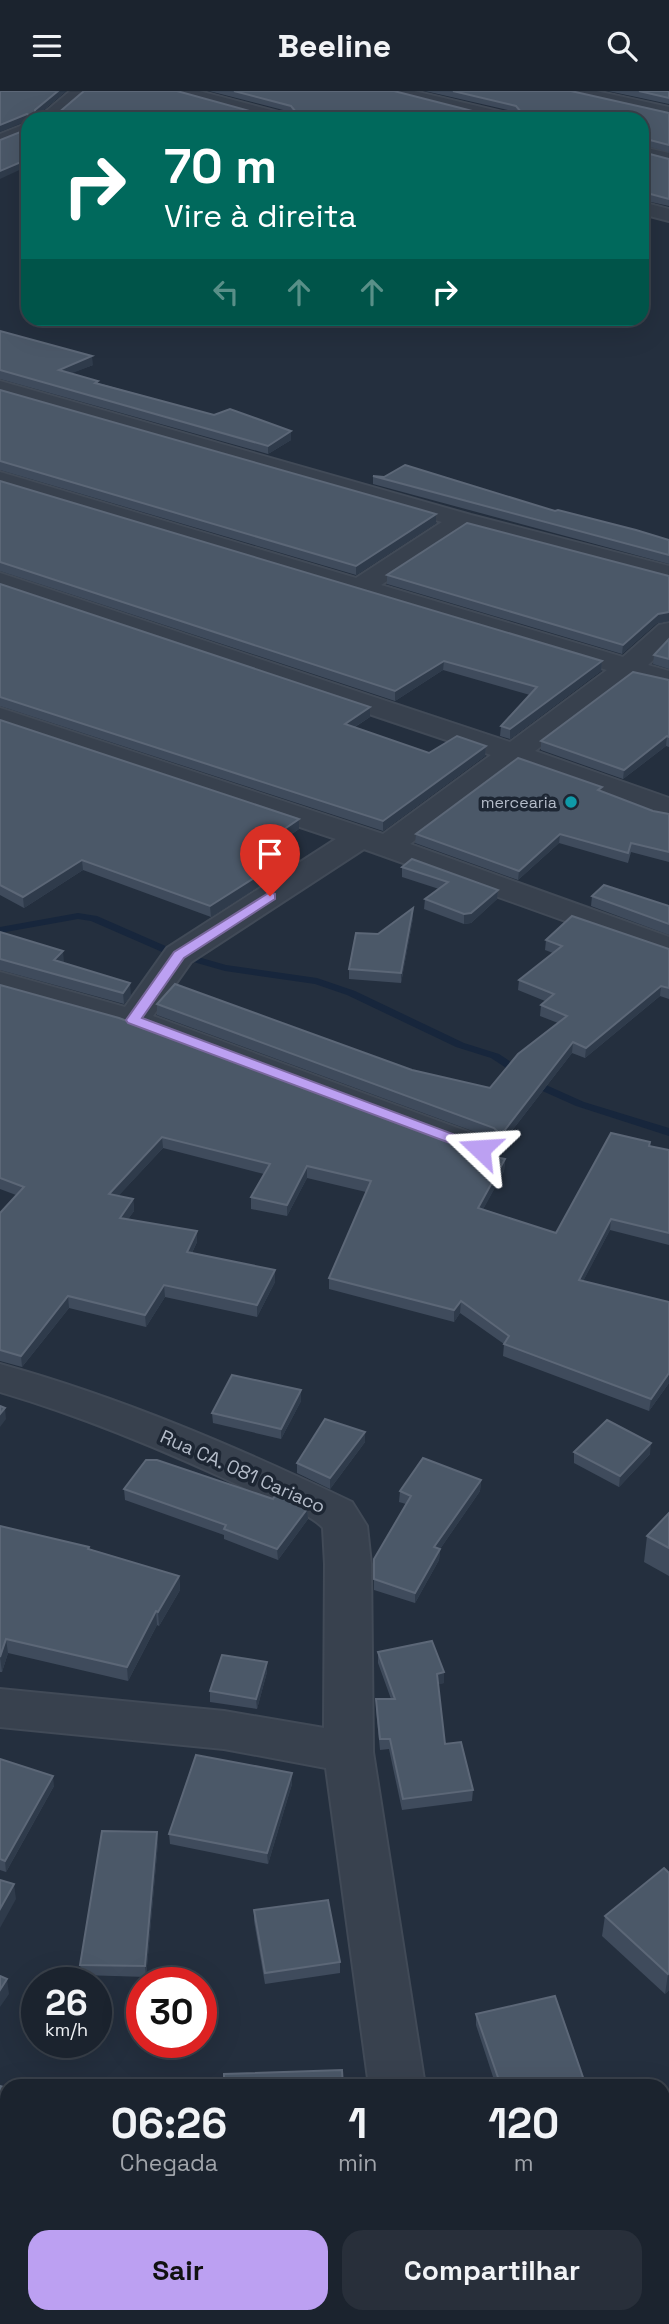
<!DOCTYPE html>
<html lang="pt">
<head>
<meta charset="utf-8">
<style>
  body { margin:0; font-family:"Space Grotesk",sans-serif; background:#282f3a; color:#f1f3f6; height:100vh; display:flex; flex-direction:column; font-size:26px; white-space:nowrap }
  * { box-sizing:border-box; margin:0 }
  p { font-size:23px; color:#a0a4aa }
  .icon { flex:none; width:38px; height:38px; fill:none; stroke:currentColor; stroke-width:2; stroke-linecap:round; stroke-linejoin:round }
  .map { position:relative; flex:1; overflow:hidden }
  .side { position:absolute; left:0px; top:1988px; width:670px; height:245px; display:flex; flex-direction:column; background:#1b232e; border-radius:21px 21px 0 0; box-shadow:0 7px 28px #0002,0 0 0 2px #39404a }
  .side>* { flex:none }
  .guide { position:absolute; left:21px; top:21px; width:628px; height:214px; border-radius:21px; box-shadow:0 7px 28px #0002,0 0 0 2px #39404a; background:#00695c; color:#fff; overflow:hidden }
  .speed { position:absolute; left:21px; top:1876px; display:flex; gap:14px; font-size:35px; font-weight:700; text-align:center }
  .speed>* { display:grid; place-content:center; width:91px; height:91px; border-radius:50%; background:#1b232e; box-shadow:0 7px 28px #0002,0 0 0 2px #39404a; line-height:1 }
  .speed small { font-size:18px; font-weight:400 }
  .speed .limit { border:10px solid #d22; background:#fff; color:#111 }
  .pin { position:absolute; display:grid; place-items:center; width:60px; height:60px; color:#fff; margin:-72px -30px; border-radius:50% 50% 50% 0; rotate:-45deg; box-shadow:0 0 7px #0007 }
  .pin .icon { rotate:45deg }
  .me { position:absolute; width:77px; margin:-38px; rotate:290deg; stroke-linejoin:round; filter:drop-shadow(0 0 5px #0008) }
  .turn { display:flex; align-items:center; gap:24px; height:147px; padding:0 28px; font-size:32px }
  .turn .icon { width:91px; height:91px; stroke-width:2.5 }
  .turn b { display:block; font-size:49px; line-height:60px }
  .lanes { display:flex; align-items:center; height:66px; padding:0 28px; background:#0003; justify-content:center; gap:35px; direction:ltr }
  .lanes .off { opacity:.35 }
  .eta { display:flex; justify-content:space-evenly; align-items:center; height:119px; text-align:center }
  .eta b { font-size:42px; font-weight:600; line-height:49px }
  .primary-button { display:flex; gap:14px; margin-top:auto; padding:14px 28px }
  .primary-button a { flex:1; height:80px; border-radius:21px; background:#bca0f2; color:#111; font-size:28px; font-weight:600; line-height:80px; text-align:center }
  .primary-button a+a { background:#282f3a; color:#f1f3f6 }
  header { display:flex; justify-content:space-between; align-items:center; height:91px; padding:0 28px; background:#1b232e; font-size:32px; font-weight:600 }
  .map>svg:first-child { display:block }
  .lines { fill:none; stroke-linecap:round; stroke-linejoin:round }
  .stream { fill:#17263c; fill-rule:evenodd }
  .street-casing { stroke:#414a57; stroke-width:4 }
  .street { fill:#38414e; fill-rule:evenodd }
  .wall { fill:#3f4b5c }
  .shaded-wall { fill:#2f3b4b }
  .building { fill:#4b5868; stroke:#5c6777; stroke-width:2 }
  .route { fill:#bca0f2; stroke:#7a689d; stroke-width:2 }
  .culture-dot { fill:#0f9aa8; stroke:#1d2633; stroke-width:2.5 }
  .labels { text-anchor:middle; stroke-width:7; stroke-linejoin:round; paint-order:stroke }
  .far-poi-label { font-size:16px; fill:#b4bcc9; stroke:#1d2633; text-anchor:end }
  .street-label { font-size:19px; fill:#b4bcc9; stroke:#1d2633 }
</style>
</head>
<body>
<header><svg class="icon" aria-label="menu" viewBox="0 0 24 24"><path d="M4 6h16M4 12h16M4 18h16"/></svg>Beeline<svg class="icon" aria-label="search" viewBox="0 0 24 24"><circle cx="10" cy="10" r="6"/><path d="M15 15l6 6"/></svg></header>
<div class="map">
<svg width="669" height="2233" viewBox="0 0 669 2233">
  <rect width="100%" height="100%" fill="#242f3e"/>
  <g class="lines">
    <path class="stream" d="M78 822 97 825 177 860 226 874 317 887 355 900 464 952 499 963 546 994 584 1011 669 1037V1045L576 1015 538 998 491 967 456 956 347 904 315 893 225 880 169 864 91 830 78 828 0 842V836Z"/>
    <g class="street-casing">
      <g id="street">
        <path d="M70 0H88L56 28H37Z"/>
        <path d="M172 0H199L290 24 293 28H265L174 3Z"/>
        <path d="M386 0H414L515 24 518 28H488L388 3Z"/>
        <path d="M565 0H596L669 16V26L567 3Z"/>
        <path d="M28 32V43L0 54V43Z"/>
        <path d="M642 56 669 62V72L642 66Z"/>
        <path d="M642 111 669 118V130L642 123Z"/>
        <path d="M0 290 471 424 669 475V491L466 438 381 494 623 566 659 534 669 532V554L648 574 669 580V597L632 587 535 660 669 707V726L517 673 410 753 669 846V867L364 758 191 871 153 925 493 1050 499 1058 493 1066 480 1069 467 1066 121 936 0 902V881L125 916 167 857 336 748 0 636V617L383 743 491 664 0 499V482L510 651 607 579 0 396V381L356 487 442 431 0 304Z"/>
        <path d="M0 1273C122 1307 237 1356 352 1411L367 1435 371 1473 373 1661 425 1995H369L326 1677 224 1658 0 1636V1598L224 1620 324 1637 325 1473 323 1437C311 1423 283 1415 266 1407 180 1366 92 1328 0 1301Z"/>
        <path d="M401 2226H461L462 2233H402Z"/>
      </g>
    </g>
    <use href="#street" class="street"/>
  </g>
  <g class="wall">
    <path d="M0 0H66L39 23 292 24 291 21 209 0H394L488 24H517L516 21 425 0H571L669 22V61L642 54V28H28V30Z"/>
    <path d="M608 0H669V13Z"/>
    <path d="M642 61 669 68V115L642 109Z"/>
    <path d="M0 240 93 274 71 282 98 290V292L214 324 291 340V349L268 363 0 288Z"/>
    <path d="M0 299 436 432 356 484 0 379Z"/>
    <path d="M373 385 555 420 669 449V473L373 393Z"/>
    <path d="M0 390 602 570 601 580 510 648 500 645 501 635 530 604 443 579 395 610 0 480Z"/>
    <path d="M387 484 669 485V530L657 532 622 563 387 493Z"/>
    <path d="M0 493 370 616V626L355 636 429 662 486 655 485 665 383 740 0 615Z"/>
    <path d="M669 548V578L653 573 654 564Z"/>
    <path d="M669 589V656L666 655 623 688 541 659V650Z"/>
    <path d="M0 629 299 738 265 762 284 779 211 826 83 779 24 817 0 804Z"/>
    <path d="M602 701 653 720 669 723V771L631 761 628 772 559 752 518 789 415 752 416 743Z"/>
    <path d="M402 776 498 799 497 808 471 832 464 833 424 818 425 808 439 798 402 786Z"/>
    <path d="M592 805 669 815V844L591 815Z"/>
    <path d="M413 827 401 892 349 888V878L378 843Z"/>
    <path d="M0 841 63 860V872L131 904 124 913 0 879Z"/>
    <path d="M546 849 669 858V908L660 905 585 967 572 962 500 1055 494 1048 157 924V913L412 979 490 997 558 932 540 925 541 914 545 910 518 899 519 889 553 862 545 859Z"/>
    <path d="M0 894 467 1057 505 1068 504 1080 483 1118 556 1142 650 1055 669 1059V1154L610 1139 583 1190 669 1211V1292L649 1320 503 1265 504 1253 460 1222 454 1231 329 1198V1187L366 1101 307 1087 287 1125 251 1118V1106L264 1083 163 1057 118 1105 133 1108 134 1120 128 1128 197 1140V1151L192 1162 275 1191 257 1226 165 1206 146 1236 69 1217 22 1276 0 1270V1122L16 1104 0 1098Z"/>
    <path d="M301 1310 281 1348 213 1332 212 1322Z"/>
    <path d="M365 1341V1351L330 1398 297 1382V1372Z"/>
    <path d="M574 1361 650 1363 619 1396 574 1372Z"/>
    <path d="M481 1389 480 1400 440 1458 439 1469 415 1512 374 1499V1468L406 1413 399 1411 400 1400Z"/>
    <path d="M124 1398 273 1408 307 1418 308 1428 278 1469 224 1448V1444L125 1409Z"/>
    <path d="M669 1422V1485L644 1471 647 1445Z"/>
    <path d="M0 1435 89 1456 90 1458 179 1485 180 1499 159 1535 157 1534 128 1590 8 1562 2 1581H0Z"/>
    <path d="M378 1561 444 1581V1592L438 1593 445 1653 473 1699 472 1710 402 1719 389 1658 380 1659 376 1619V1608H391L378 1572Z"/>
    <path d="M267 1581 257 1618 210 1611V1600Z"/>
    <path d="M0 1668 54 1695 6 1781 0 1779Z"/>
    <path d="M292 1682V1693L268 1773 170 1753 169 1743Z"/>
    <path d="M157 1741 158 1751 146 1886 82 1884 80 1874Z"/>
    <path d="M669 1782V1899L665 1903 602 1845 605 1825Z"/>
    <path d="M254 1819 340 1871V1882L265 1893 254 1830Z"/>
    <path d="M476 1923 586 1995H496L476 1934Z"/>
    <path d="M494 2226H574L576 2233H496Z"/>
  </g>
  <g class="shaded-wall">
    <path d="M58 0H66L35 26V19Z"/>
    <path d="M27 23V30L0 41V34Z"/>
    <path d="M28 68V75L0 88V80Z"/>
    <path d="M92 265 93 274 60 287 59 279Z"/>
    <path d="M291 340V349L268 363V355Z"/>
    <path d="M436 423V432L356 484V475Z"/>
    <path d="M669 521V530L657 532 622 563 623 554 658 523Z"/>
    <path d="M444 570 443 579 395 610V600Z"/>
    <path d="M602 570 601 580 510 648V638Z"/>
    <path d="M370 616V626L345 642V633Z"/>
    <path d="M667 645 666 655 623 688 624 679Z"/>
    <path d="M486 655 485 665 383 740V730Z"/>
    <path d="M299 728V738L255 768V758Z"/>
    <path d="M560 743 559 752 518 789 519 780Z"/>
    <path d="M284 768V779L211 826 210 815Z"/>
    <path d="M82 769 83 779 24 817 23 806Z"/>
    <path d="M498 799 497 808 471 832 464 833V823Z"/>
    <path d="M413 817V827L401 892V882Z"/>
    <path d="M63 860 64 871 55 880 54 869Z"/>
    <path d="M130 892 131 904 124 913 123 902Z"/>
    <path d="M661 895 660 905 585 967 586 957Z"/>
    <path d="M573 951 572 962 500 1055 501 1044Z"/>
    <path d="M162 1046 163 1057 110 1114 109 1103Z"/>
    <path d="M505 1068 504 1080 478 1128V1117Z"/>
    <path d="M307 1075V1087L287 1125V1114Z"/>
    <path d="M133 1108 134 1120 121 1138 120 1127Z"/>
    <path d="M611 1128 610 1139 578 1200 579 1189Z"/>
    <path d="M197 1140V1151L187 1172V1161Z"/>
    <path d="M275 1179V1191L257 1226V1214Z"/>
    <path d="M164 1194 165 1206 146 1236 145 1224Z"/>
    <path d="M68 1205 69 1217 22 1276 21 1265Z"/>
    <path d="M461 1210 460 1222 454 1231V1219Z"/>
    <path d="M669 1282V1292L649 1320 651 1308Z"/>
    <path d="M301 1299V1310L281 1348V1338Z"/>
    <path d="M5 1317 6 1328 0 1336V1323Z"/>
    <path d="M365 1341V1351L330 1398V1387Z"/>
    <path d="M651 1352 650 1363 619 1396 620 1385Z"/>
    <path d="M481 1389 480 1400 440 1458 439 1469 415 1512V1502L434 1456Z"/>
    <path d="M307 1418 308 1428 278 1469 277 1458Z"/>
    <path d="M179 1485 180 1499 159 1535 158 1521Z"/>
    <path d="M156 1520 157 1534 128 1590 127 1576Z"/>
    <path d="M6 1548 8 1562 2 1581 0 1566Z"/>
    <path d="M267 1571V1581L257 1618 256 1608Z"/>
    <path d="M444 1581V1592L436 1594 437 1583Z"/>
    <path d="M292 1682V1693L268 1773 267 1762Z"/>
    <path d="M53 1685 54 1695 6 1781 5 1770Z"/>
    <path d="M157 1741 158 1751 146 1886 145 1875Z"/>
    <path d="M14 1793 16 1808 0 1837V1818Z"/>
    <path d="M669 1882V1899L665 1903 668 1883Z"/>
    <path d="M7 1888 9 1903 0 1916V1899Z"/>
    <path d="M7 2082V2099L0 2111V2093Z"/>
    <path d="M6 2124 7 2141 0 2153V2135Z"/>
  </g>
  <g class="building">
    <path d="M0 0H58L35 19V23H57L84 0H177L264 24H293L296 21 291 15 234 0H394L488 24H518L521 21 516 15 453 0H571L669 22V54L642 47V28H160L150 26 144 28H30V25L27 23 0 34Z"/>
    <path d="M639 0H669V7Z"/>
    <path d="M28 38V68L0 80V49Z"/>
    <path d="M642 61 669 68V108L643 101 642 103Z"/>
    <path d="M0 240 92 265 59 279 98 290 95 292 214 324 230 318 291 340 268 355 0 279Z"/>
    <path d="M0 299 436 423 356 475 0 370Z"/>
    <path d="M405 374 555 420 558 419 636 439 669 449V464L373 385 384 386Z"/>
    <path d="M0 390 602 570 510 638 501 635 537 596 444 570 395 600 0 471Z"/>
    <path d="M467 432 669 485V521L658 523 623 554 387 484Z"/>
    <path d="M0 493 370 616 345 633 429 662 457 645 486 655 383 730 0 606Z"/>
    <path d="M669 548V568L654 564Z"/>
    <path d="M633 581 669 589V646L667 645 624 679 541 650Z"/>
    <path d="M0 629 299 728 255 758 284 768 210 815 82 769 23 806 0 794Z"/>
    <path d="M518 667 602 696 598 699 653 720 669 723V761L631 752 628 762 560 743 519 780 416 743Z"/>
    <path d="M412 768 498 799 471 822 464 823 425 808 448 791 402 776Z"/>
    <path d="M604 794 669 815V833L592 805Z"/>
    <path d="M413 817 401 882 349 878 356 842 378 843Z"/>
    <path d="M572 825 669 858V897L661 895 586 957 573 951 501 1044 494 1037 157 913 175 893 412 979 490 997 518 963 567 925 541 914 554 903 519 889 562 855 546 849Z"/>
    <path d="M0 841 63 860 54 869 130 892 123 902 0 868Z"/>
    <path d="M0 894 119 927 467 1057 480 1060 489 1058 485 1064 505 1068 478 1117 556 1142 611 1042 650 1051 649 1055 669 1059V1142L611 1128 579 1189 669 1211V1282L651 1308 504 1253 509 1245 461 1210 454 1219 329 1187 371 1090 307 1075 287 1114 251 1106 270 1073 162 1046 109 1103 133 1108 120 1127 197 1140 187 1161 275 1179 257 1214 164 1194 145 1224 68 1205 21 1265 0 1259V1122L24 1096 0 1087Z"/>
    <path d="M232 1284 301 1299 281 1338 212 1322Z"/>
    <path d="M0 1315 5 1317 0 1323Z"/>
    <path d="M325 1328 365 1341 330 1387 297 1372Z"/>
    <path d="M607 1329 651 1352 620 1385 574 1361Z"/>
    <path d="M423 1367 481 1389 434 1456 440 1458 415 1502 374 1488V1468L411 1405 400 1400Z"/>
    <path d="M146 1369H157L273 1408 276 1403 307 1418 277 1458 224 1438 226 1434 124 1398Z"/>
    <path d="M669 1422V1457L647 1445Z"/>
    <path d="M0 1435 89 1456 88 1458 179 1485 158 1521 156 1520 127 1576 6 1548 0 1566Z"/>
    <path d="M432 1550 444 1581 437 1583 445 1653 461 1651 473 1699 403 1708 390 1648H380L376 1608H395L378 1561Z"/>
    <path d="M222 1564 267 1571 256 1608 210 1600Z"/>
    <path d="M196 1664 292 1682 267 1762 169 1743Z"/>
    <path d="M0 1668 53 1685 5 1770 0 1768Z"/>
    <path d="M102 1740 157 1741 145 1875 80 1874Z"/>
    <path d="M664 1777 669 1782V1882L668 1883 605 1825Z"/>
    <path d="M0 1789 14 1793 0 1818Z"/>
    <path d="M328 1809 340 1871 265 1882 254 1819Z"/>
    <path d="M0 1885 7 1888 0 1899Z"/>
    <path d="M555 1905 586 1995H501L476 1923Z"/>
    <path d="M342 1979 343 1995H224V1983Z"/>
    <path d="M0 1995 7 1997V2082L0 2093Z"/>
    <path d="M0 2120 6 2124 0 2135Z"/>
    <path d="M498 2226H574L576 2233H500Z"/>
  </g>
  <path class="route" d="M270 801 275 803V808L184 867 142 927 485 1055 488 1058 485 1061H474L128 932 126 929 174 861Z"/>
  <circle class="culture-dot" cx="571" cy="711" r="7"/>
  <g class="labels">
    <g class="far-poi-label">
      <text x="557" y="717">mercearia</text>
    </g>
    <g class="street-label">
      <text transform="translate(243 1380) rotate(24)" y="7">Rua CA. 081 Cariaco</text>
    </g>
  </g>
</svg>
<div class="speed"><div>26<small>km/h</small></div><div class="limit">30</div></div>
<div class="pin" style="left:270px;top:805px;background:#d93025"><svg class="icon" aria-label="arrive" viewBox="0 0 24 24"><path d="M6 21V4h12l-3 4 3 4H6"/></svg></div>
<svg class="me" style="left:480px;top:1058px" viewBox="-20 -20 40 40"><path d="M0-17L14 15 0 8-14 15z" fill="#bca0f2" stroke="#fff" stroke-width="4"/></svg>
<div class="guide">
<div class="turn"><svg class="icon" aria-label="right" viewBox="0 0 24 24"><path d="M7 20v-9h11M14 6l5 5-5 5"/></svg><div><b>70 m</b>Vire à direita</div></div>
<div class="lanes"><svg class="icon off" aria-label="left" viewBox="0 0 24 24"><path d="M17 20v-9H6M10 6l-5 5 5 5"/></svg><svg class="icon off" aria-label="ahead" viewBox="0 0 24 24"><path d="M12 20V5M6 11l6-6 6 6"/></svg><svg class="icon off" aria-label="ahead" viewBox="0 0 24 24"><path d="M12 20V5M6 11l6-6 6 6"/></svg><svg class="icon" aria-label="right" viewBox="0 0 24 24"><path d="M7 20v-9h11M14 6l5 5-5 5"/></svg></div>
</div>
<section class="side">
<div class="eta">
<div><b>06:26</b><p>Chegada</p></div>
<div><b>1</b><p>min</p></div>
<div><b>120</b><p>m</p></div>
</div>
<div class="primary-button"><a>Sair</a><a>Compartilhar</a></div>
</section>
</div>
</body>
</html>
